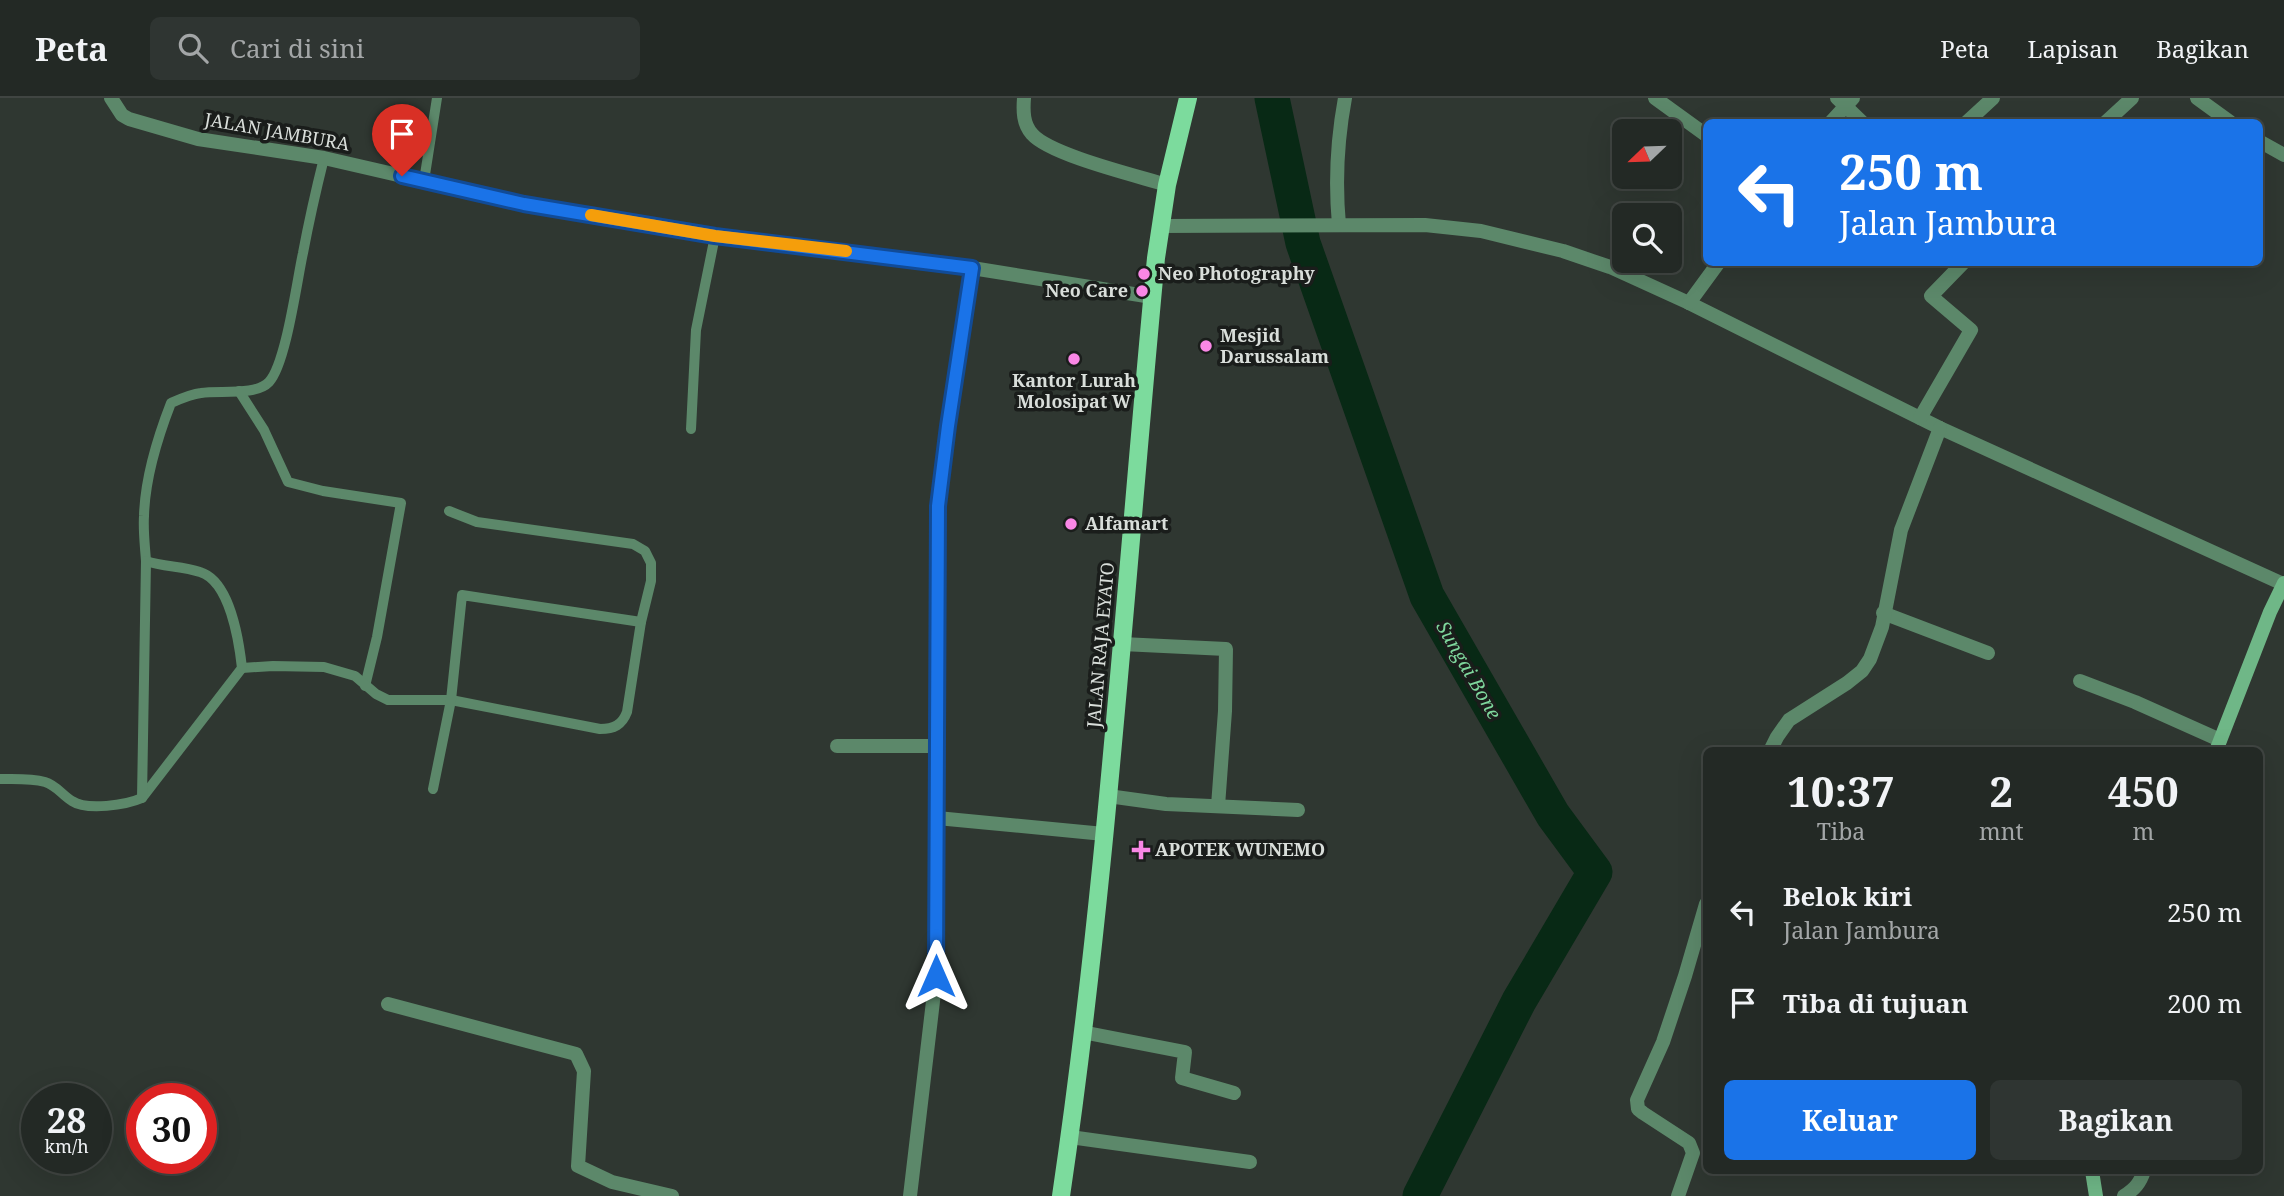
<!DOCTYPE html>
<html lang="id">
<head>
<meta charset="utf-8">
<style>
  body { margin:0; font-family:"Noto Serif",serif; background:#2f3532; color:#f1f3f6; height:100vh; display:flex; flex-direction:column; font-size:26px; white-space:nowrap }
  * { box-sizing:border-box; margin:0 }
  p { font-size:23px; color:#a3a6a7 }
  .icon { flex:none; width:38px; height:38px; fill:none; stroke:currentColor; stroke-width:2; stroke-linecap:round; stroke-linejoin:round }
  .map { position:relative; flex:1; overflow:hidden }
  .drawer { position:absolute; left:1703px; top:649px; width:560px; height:427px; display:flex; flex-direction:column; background:#232925; border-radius:10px; box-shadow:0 7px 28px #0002,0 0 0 2px #404542 }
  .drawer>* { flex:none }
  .guide { position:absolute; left:1703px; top:21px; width:560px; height:147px; border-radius:10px; box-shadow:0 7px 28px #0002,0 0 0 2px #404542; background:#1a73e8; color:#fff; overflow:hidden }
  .needle { width:46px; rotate:247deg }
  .buttons { position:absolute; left:1612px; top:21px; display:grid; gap:14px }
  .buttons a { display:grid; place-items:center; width:70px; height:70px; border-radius:10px; background:#232925; box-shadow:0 7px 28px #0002,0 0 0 2px #404542; font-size:35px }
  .speed { position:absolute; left:21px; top:985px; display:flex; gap:14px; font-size:35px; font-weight:700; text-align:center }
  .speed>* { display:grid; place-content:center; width:91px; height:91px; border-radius:50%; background:#232925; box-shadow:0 7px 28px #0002,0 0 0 2px #404542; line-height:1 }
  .speed small { font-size:18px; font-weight:400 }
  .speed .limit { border:10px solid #d22; background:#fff; color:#111 }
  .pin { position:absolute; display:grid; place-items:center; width:60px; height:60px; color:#fff; margin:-72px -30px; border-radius:50% 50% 50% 0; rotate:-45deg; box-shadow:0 0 7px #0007 }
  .pin .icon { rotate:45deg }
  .me { position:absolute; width:77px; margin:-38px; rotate:0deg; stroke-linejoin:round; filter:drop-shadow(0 0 5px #0008) }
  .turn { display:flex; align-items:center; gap:24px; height:147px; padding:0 21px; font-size:32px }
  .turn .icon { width:91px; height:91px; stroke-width:2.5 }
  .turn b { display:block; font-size:49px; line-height:60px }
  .eta { display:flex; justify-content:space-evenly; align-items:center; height:119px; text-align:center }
  .eta b { font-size:42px; font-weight:700; line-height:49px }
  .button { display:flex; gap:14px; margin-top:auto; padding:14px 21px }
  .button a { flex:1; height:80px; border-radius:10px; background:#1a73e8; color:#fff; font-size:28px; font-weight:700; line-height:80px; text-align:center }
  .button a+a { background:#2f3532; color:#f1f3f6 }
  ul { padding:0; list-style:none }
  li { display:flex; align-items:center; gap:21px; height:91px; padding:0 21px }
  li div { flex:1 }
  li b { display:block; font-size:26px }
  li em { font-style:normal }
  header { display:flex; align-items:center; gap:42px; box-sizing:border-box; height:98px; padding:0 35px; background:#232925; border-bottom:2px solid #404542 }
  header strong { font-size:33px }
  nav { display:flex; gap:38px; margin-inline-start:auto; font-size:24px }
  .search { width:490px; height:63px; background:#2f3532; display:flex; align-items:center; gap:18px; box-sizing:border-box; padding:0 24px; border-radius:10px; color:#a3a6a7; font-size:26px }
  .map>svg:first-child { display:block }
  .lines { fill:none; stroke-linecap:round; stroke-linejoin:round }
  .river { stroke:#082915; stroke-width:35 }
  .lane { stroke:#5c886a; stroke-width:10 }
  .street { stroke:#5c886a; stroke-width:14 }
  .secondary { stroke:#6fb787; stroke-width:14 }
  .primary { stroke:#7cdb9d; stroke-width:18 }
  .route-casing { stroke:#114b97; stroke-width:18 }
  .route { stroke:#1a73e8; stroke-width:12 }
  .slow { stroke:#f59e0b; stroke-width:12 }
  .poi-dot { fill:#fa87e6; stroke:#1a1d1b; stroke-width:2.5 }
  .labels { text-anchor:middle; stroke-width:7; stroke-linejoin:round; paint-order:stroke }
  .street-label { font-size:18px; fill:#d9deda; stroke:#1a1d1b }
  .poi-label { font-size:18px; font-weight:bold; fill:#d9deda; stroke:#1a1d1b; text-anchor:start }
  .water-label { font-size:19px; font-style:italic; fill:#7ed69c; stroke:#1a1d1b }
</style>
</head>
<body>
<header>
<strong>Peta</strong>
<div class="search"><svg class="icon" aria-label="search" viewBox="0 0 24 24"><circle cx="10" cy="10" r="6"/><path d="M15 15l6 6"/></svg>Cari di sini</div>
<nav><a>Peta</a><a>Lapisan</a><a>Bagikan</a></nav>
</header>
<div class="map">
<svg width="2284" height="1098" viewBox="0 0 2284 1098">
  <rect width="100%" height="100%" fill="#2f3731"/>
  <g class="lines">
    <path class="river" d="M1272 0 1303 145 1427 498 1553 717 1595 774 1519 903 1420 1098"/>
    <g class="lane">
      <path d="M424 83 437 0"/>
      <path d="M239 293 264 332 288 384 323 393 401 405 377 539 365 588"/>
      <path d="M691 331 696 232 715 138"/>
      <path d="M242 570 273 568 324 569 355 578 376 596 388 602H451L600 631C614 631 622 627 627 614L641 524 651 483V465L645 453 633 446 477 424 449 413"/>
      <path d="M0 681C14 681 31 680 45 684 56 687 62 697 72 703 87 713 126 707 142 700L242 570C239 543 230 483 200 474 182 468 164 469 146 463 145 448 143 433 144 418 145 379 157 341 171 305 180 301 191 296 201 295 219 292 256 298 269 284 286 266 297 182 303 155 309 123 316 92 324 60"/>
      <path d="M433 691 451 602 462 497 641 524"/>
      <path d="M142 700 146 463"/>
    </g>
    <g class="street">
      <path d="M111 0 122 17 129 21 198 41 324 60 524 106 715 138 972 170 1152 199"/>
      <path d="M1024 0C1023 13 1023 26 1032 36 1050 57 1138 78 1167 87"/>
      <path d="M1655 0 1706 37"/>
      <path d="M1837 0 1862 24"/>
      <path d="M2197 0 2230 24"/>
      <path d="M1831 24 1853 0"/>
      <path d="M1967 24 1993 0"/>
      <path d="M2106 24 2132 0"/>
      <path d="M2259 43 2284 57"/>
      <path d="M1339 127C1335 84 1337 43 1345 0"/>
      <path d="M1161 128 1425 127 1481 133 1563 153 1610 169 1689 205 1940 330 2283 486"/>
      <path d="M1689 205 1719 164"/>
      <path d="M1920 320 1971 232 1931 198 1964 164"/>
      <path d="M1883 515 1988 555"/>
      <path d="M1122 546 1226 551 1225 613 1218 708"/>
      <path d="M2080 583 2135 604 2220 642"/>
      <path d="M837 648H935"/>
      <path d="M1770 653 1777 639 1789 622 1847 585 1862 573 1870 561 1882 529 1901 432 1940 330"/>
      <path d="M1108 698 1166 706 1298 712"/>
      <path d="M937 720 1104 736"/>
      <path d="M388 906 576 956 584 973 578 1068 612 1084 672 1098"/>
      <path d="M1082 934 1185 954 1182 980 1234 995"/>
      <path d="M1070 1039 1250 1064"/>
      <path d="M910 1098 936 878 938 408 948 328 972 170"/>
      <path d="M1678 1098 1693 1055 1689 1045 1643 1015 1638 1011 1637 1002 1663 944 1685 878 1706 806"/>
      <path d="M2124 1098C2135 1091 2140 1085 2144 1073"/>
    </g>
    <g class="secondary">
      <path d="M2216 653 2270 514 2284 485"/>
      <path d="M2092 1073 2096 1098"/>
    </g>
    <path class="primary" d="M1061 1098C1107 787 1126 473 1156 160L1167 87 1188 0"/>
  </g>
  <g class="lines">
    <g class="route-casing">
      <path id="route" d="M402 78 524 106 715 138 972 170 948 328 938 408 936 878"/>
    </g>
    <use href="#route" class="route"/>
    <path class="slow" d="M591 117 715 138 846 153"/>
  </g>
  <g class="poi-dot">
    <circle cx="1144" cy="176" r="7"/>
    <circle cx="1142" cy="193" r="7"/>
    <circle cx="1206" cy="248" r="7"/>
    <circle cx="1074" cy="261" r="7"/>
    <circle cx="1071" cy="426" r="7"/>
    <path d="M1137.5 741.5h7v7h7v7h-7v7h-7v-7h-7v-7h7z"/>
  </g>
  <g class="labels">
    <g class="street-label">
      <text transform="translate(277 34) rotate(10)" y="6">JALAN JAMBURA</text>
      <text transform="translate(1101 547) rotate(-85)" y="6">JALAN RAJA EYATO</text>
    </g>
    <g class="poi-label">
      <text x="1158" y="182">Neo Photography</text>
      <text x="1128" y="199" text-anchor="end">Neo Care</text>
      <text x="1220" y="244">Mesjid<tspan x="1220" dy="21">Darussalam</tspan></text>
      <text x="1074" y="289" text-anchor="middle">Kantor Lurah<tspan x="1074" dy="21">Molosipat W</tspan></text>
      <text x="1085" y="432">Alfamart</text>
      <text x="1155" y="758">APOTEK WUNEMO</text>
    </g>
    <g class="water-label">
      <text transform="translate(1469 572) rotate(60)" y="7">Sungai Bone</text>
    </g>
  </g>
</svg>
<div class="buttons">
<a><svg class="needle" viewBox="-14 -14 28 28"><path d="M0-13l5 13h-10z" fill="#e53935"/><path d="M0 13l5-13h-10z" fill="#a3a6a7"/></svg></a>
<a><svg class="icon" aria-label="search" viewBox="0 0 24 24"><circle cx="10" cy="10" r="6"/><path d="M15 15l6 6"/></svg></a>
</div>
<div class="speed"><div>28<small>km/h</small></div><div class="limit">30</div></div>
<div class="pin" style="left:402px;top:78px;background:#d93025"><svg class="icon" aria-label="arrive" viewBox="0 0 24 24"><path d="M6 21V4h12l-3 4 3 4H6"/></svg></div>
<svg class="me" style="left:936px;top:878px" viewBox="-20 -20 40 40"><path d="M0-17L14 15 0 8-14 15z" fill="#1a73e8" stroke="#fff" stroke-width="4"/></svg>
<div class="guide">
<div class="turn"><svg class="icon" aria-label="left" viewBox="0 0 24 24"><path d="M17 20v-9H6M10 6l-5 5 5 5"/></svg><div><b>250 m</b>Jalan Jambura</div></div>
</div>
<section class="drawer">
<div class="eta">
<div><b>10:37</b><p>Tiba</p></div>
<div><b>2</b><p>mnt</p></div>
<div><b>450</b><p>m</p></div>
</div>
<ul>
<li><svg class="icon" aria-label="left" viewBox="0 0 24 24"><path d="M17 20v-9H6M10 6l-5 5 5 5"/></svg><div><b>Belok kiri</b><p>Jalan Jambura</p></div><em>250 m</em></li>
<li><svg class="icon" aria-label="arrive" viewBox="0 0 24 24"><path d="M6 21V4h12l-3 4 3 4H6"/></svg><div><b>Tiba di tujuan</b></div><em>200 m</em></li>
</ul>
<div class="button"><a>Keluar</a><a>Bagikan</a></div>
</section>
</div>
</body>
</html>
